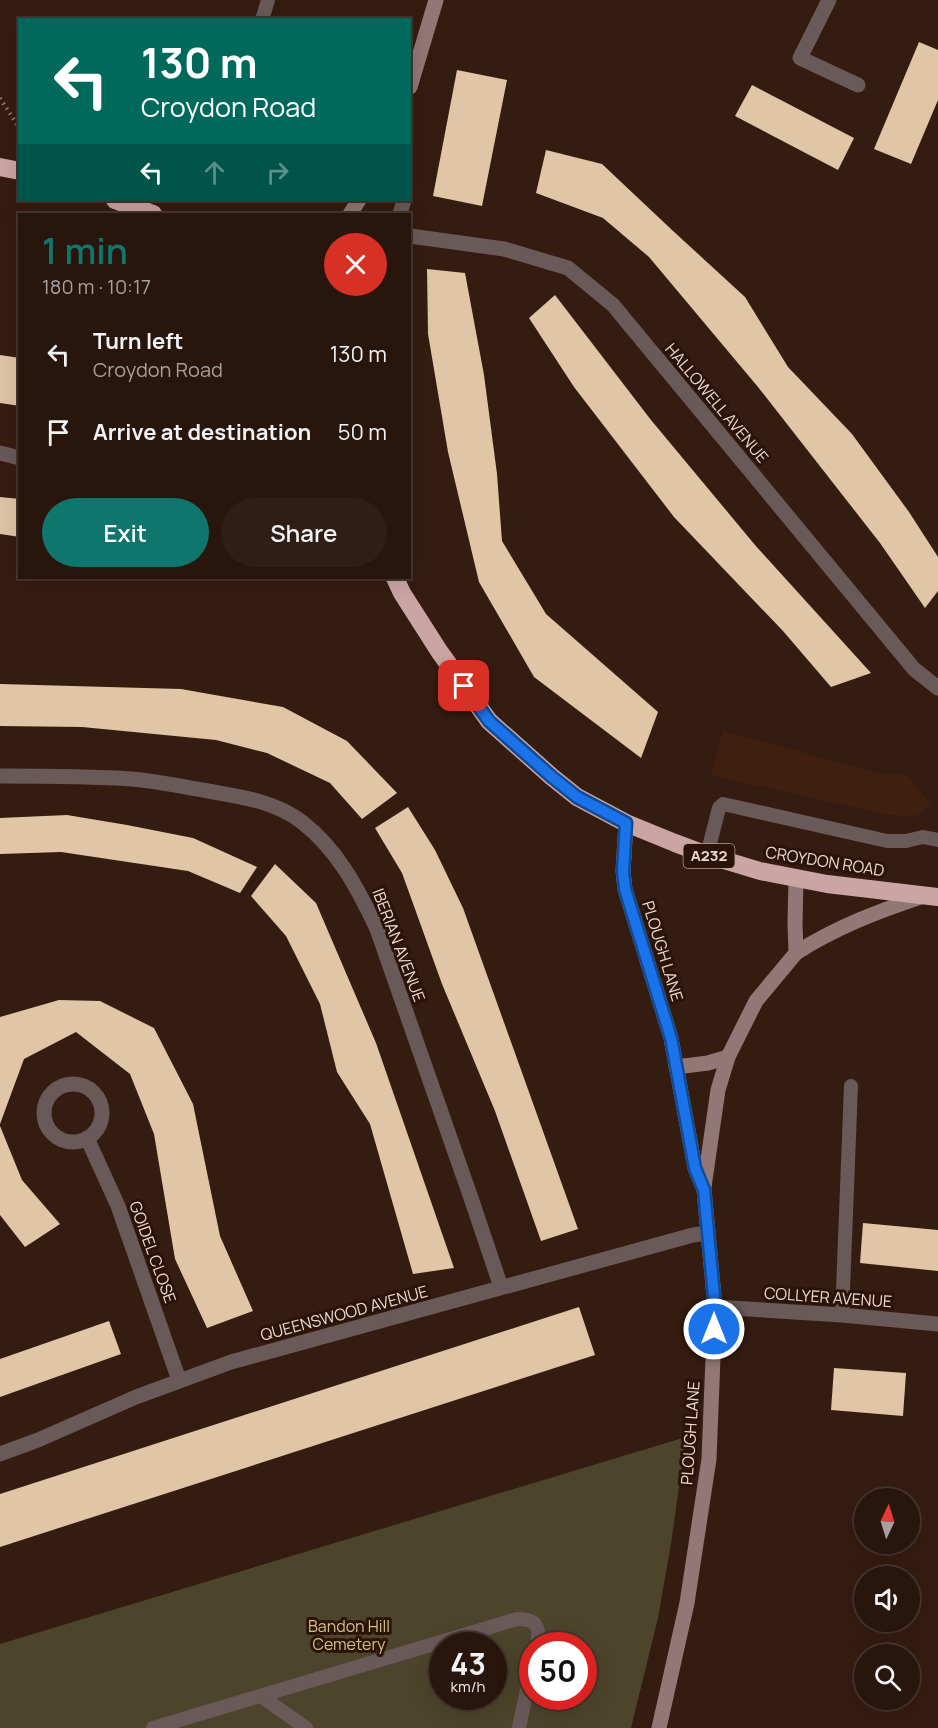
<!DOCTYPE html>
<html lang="en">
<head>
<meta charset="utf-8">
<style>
  body { margin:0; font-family:Manrope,sans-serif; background:#301e15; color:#f1f3f6; height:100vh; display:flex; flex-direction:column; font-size:22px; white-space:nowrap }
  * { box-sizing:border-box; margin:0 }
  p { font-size:20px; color:#a59f9d }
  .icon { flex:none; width:33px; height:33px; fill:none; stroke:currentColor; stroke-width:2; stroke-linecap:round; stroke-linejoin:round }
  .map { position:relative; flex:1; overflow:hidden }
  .details { position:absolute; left:18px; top:213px; width:393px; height:366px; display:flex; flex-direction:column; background:#28150c; border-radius:0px; box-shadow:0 6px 24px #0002,0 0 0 2px #44342d }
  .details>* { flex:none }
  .banner { position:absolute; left:18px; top:18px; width:393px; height:183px; border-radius:0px; box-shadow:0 6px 24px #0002,0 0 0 2px #44342d; background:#00695c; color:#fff; overflow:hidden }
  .needle { width:39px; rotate:4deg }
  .controls { position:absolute; left:854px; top:1488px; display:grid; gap:12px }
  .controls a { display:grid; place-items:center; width:66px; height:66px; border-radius:50%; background:#28150c; box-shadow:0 6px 24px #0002,0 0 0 2px #44342d; font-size:30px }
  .speed { position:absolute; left:429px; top:1632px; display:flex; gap:12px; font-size:30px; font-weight:700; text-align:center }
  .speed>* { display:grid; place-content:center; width:78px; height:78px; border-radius:50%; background:#28150c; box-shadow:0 6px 24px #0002,0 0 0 2px #44342d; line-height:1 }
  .speed small { font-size:15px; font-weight:400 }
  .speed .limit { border:9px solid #d22; background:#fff; color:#111 }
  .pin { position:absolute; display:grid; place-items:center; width:51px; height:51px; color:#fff; margin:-26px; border-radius:12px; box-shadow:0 3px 9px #0006 }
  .me { position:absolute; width:66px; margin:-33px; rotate:0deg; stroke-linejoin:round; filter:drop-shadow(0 0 4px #0008) }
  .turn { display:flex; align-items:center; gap:21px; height:126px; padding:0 24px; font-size:27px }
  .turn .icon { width:78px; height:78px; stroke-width:2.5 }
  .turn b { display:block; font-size:42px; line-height:51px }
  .lanes { display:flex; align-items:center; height:57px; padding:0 24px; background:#0003; justify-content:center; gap:30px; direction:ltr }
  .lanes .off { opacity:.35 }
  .round { display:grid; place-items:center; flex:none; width:63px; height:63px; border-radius:32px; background:#301e15 }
  .headline { display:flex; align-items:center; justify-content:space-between; height:102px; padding:0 24px }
  h1 { font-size:36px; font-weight:600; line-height:45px; color:#0f766e }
  .action { display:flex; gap:12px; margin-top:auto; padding:12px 24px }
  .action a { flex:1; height:69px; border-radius:36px; background:#0f766e; color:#fff; font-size:24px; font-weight:600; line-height:69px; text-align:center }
  .action a+a { background:#301e15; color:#f1f3f6 }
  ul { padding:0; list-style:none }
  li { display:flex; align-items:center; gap:18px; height:78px; padding:0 24px }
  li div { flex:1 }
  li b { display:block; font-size:22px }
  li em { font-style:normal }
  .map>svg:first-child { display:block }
  .built { fill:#3f2010 }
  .green { fill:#4c442b; fill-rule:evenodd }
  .building { fill:#e0c5a7 }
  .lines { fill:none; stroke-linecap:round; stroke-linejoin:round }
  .path { stroke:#937e74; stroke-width:4; stroke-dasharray:1.5 4.5; stroke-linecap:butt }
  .lane { stroke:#695a59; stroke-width:14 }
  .street { stroke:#695a59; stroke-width:15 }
  .secondary { stroke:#917877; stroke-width:15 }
  .highway { stroke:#cba5a3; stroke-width:18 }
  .route-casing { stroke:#114b97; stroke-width:15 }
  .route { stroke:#1a73e8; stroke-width:10 }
  .labels { text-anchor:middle; stroke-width:6; stroke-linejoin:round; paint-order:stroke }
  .shield { fill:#2b1307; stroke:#b19e95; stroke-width:1.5 }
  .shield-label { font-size:15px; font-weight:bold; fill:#ebdad2 }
  .street-label { font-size:16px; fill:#ebdad2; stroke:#2b1307 }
  .park-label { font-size:16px; fill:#d3c185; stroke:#2b1307 }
</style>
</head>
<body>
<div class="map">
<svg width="938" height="1728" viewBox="0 0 938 1728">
  <rect width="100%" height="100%" fill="#351c10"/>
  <path class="built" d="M723 731 886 775H907L931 805 916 816 888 815 711 775Z"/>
  <path class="green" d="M686 1437 671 1544 658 1618 631 1728H0V1644ZM442 1646H494V1696H442ZM532 1646H584V1696H532Z"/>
  <g class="building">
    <path d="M919 42 938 50V100L911 164 874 149Z"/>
    <path d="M457 70 507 80 482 206 433 196Z"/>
    <path d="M752 85 854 138 838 170 735 116Z"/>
    <path d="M546 150 602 164 672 230 745 297 788 367 852 434 909 512 938 557V591L925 608 880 543 758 387 649 257 603 218 536 193Z"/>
    <path d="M427 269 465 273 484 375 497 474 502 541 546 614 658 712 641 758 534 677 479 582 448 452 428 334Z"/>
    <path d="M555 295 651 420 755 545 871 673 831 687 783 631 674 517 574 387 529 318Z"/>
    <path d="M0 355 20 358V406L0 403Z"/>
    <path d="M0 497 20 499V537L0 534Z"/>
    <path d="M0 684 181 689 283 707 347 741 397 793 362 819 330 783 267 753 216 740 82 727 0 726Z"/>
    <path d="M408 807 435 850 463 908 578 1229 541 1241 495 1111 442 984 402 873 375 828Z"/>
    <path d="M67 815 127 825 193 838 257 867 240 893 188 871 61 852 0 854V818Z"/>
    <path d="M275 864 316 903 376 1043 454 1268 413 1274 370 1124 337 1072 320 1004 286 936 251 896Z"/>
    <path d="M59 1000 100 1001 154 1028 193 1104 220 1236 253 1311 207 1328 175 1259 154 1134 130 1074 76 1032 24 1059 0 1124V1017Z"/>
    <path d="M0 1126 22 1180 60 1224 25 1247 0 1215Z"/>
    <path d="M863 1223 938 1230V1271L860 1263Z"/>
    <path d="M579 1307 595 1355 0 1547V1494Z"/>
    <path d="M109 1321 121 1354 0 1397V1359Z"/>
    <path d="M834 1368 906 1373 903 1416 831 1410Z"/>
  </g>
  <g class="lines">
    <path class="path" d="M0 98 20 129"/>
    <g class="lane">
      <path d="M262 20 268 0"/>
      <path d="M707 855 719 808 723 804 887 841H906L923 837 938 840"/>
      <path d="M842 1315 851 1086"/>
      <path d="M261 1696 306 1728"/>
      <path d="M153 1728 517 1619C538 1619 540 1627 537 1646"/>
      <path d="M519 1728 532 1666"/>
    </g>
    <g class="street">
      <path d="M829 0 800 58 858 85"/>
      <path d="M400 214 404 200"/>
      <path d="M410 236 504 249 568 268 613 305 914 669 938 688"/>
      <path d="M0 453 20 458"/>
      <path d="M0 776C44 776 88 776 132 779 157 781 183 787 208 791 241 797 275 801 302 822 338 850 358 889 377 929L471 1198 501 1287"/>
      <circle cx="73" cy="1113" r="29"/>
      <path d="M87 1138 118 1206 179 1380"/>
      <path d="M715 1307 842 1315 938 1324"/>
      <path d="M0 1454 38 1440 136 1397 231 1362 693 1235 707 1233"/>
    </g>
    <g class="secondary">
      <path d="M410 87 436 0"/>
      <path d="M350 214 359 200"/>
      <path d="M626 823 623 871 625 889 671 1038 695 1168 704 1190 715 1307 709 1459 687 1603 659 1728"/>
      <path d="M796 953C836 927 879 911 924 896"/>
      <path d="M676 1067 708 1063 728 1057"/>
      <path d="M704 1187 718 1090 728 1057 756 1001 796 953 795 923 796 879"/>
    </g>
    <g class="highway">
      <path d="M0 167 20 171"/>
      <path d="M115 200 153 214"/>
      <path d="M395 578 402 593 439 651 489 721 552 777 577 797 626 823 675 843 707 855 760 871 827 884 938 897"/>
    </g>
  </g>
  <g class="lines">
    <g class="route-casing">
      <path id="route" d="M464 686 489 721 552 777 577 797 626 823 623 871 625 889 671 1038 695 1168 704 1190 715 1307 714 1329"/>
    </g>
    <use href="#route" class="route"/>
  </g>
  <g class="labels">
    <rect class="shield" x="683.5" y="844" width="51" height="24" rx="4.5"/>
    <g class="shield-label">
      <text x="709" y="861">A232</text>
    </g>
    <g class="street-label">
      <text transform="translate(717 403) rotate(50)" y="6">HALLOWELL AVENUE</text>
      <text transform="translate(825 861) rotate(9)" y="6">CROYDON ROAD</text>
      <text transform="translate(399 945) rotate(69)" y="6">IBERIAN AVENUE</text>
      <text transform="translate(663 951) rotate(73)" y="6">PLOUGH LANE</text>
      <text transform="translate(153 1252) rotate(70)" y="6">GOIDEL CLOSE</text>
      <text transform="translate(828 1297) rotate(4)" y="6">COLLYER AVENUE</text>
      <text transform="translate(344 1313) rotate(-15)" y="6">QUEENSWOOD AVENUE</text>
      <text transform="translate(690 1433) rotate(-86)" y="6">PLOUGH LANE</text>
    </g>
    <g class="park-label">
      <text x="349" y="1632">Bandon Hill<tspan x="349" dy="18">Cemetery</tspan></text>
    </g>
  </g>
</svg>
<div class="controls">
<a><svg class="needle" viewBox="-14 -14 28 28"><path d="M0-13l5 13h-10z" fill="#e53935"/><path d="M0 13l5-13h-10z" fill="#a59f9d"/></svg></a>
<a><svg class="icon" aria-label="sound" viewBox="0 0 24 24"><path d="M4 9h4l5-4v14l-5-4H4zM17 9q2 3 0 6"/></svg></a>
<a><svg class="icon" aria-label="search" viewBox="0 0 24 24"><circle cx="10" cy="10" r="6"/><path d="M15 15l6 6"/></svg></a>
</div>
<div class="speed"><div>43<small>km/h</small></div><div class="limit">50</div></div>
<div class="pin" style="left:464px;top:686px;background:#d93025"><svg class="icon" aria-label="arrive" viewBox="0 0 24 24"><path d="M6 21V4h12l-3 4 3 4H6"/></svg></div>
<svg class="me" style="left:714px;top:1329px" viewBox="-20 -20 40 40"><circle r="17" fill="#1a73e8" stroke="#fff" stroke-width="3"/><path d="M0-11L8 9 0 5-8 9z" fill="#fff"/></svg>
<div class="banner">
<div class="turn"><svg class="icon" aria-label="left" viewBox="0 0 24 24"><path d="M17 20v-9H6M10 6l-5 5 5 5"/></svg><div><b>130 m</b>Croydon Road</div></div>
<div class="lanes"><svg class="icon" aria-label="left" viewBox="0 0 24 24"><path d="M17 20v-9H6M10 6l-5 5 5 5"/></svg><svg class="icon off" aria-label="ahead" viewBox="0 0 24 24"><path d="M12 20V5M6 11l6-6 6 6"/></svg><svg class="icon off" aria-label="right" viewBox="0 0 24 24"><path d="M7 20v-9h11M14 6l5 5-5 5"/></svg></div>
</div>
<section class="details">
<div class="headline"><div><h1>1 min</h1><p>180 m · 10:17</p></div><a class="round" style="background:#d93025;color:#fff"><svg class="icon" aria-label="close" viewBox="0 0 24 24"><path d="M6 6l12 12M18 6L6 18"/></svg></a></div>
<ul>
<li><svg class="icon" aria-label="left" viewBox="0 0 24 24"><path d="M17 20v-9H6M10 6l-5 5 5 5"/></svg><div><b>Turn left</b><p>Croydon Road</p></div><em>130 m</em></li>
<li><svg class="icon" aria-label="arrive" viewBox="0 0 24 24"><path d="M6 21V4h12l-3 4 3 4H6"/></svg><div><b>Arrive at destination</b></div><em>50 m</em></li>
</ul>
<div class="action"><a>Exit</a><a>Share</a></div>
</section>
</div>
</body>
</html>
